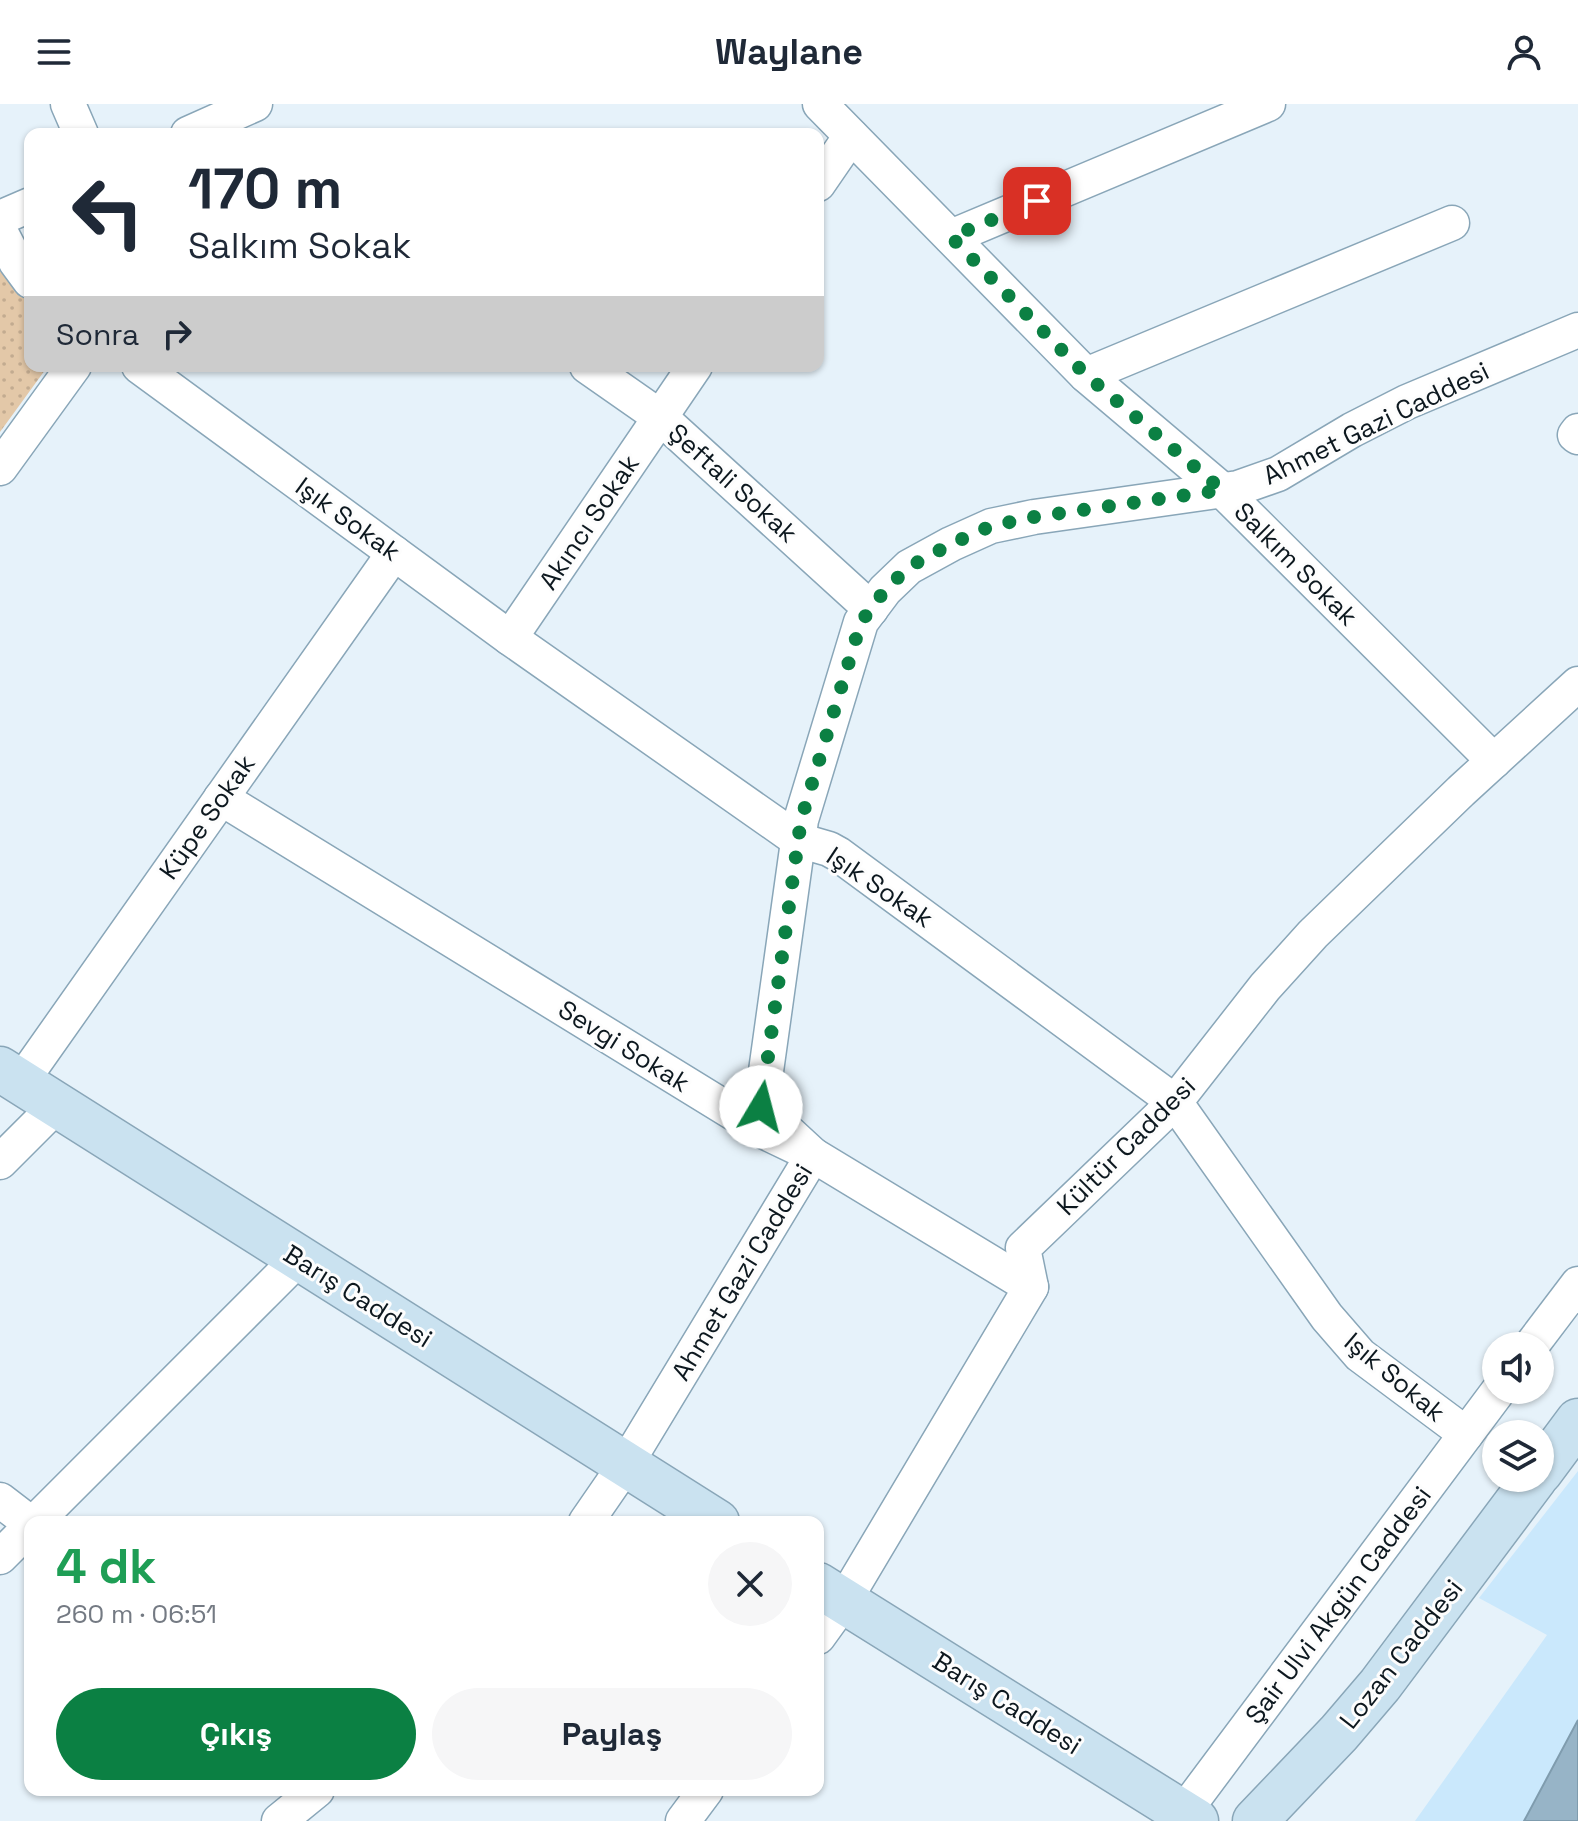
<!DOCTYPE html>
<html lang="tr">
<head>
<meta charset="utf-8">
<style>
  body { margin:0; font-family:"Space Grotesk",sans-serif; background:#f6f6f7; color:#1f2937; height:100vh; display:flex; flex-direction:column; font-size:30px; white-space:nowrap }
  * { box-sizing:border-box; margin:0 }
  p { font-size:26px; color:#747a83 }
  .icon { flex:none; width:44px; height:44px; fill:none; stroke:currentColor; stroke-width:2; stroke-linecap:round; stroke-linejoin:round }
  .map { position:relative; flex:1; overflow:hidden }
  .side { position:absolute; left:24px; top:1412px; width:800px; height:280px; display:flex; flex-direction:column; background:#fff; border-radius:16px; box-shadow:0 2px 6px #0004 }
  .side>* { flex:none }
  .hud { position:absolute; left:24px; top:24px; width:800px; height:244px; border-radius:16px; box-shadow:0 2px 6px #0004; background:#fff; color:#1f2937; overflow:hidden }
  .fabs { position:absolute; left:1482px; top:1228px; display:grid; gap:16px }
  .fabs a { display:grid; place-items:center; width:72px; height:72px; border-radius:50%; background:#fff; box-shadow:0 2px 6px #0004; font-size:40px }
  .pin { position:absolute; display:grid; place-items:center; width:68px; height:68px; color:#fff; margin:-34px; border-radius:16px; box-shadow:0 4px 12px #0006 }
  .me { position:absolute; width:88px; margin:-44px; rotate:8deg; stroke-linejoin:round; filter:drop-shadow(0 0 6px #0008) }
  .turn { display:flex; align-items:center; gap:28px; height:168px; padding:0 32px; font-size:36px }
  .turn .icon { width:104px; height:104px; stroke-width:2.5 }
  .turn b { display:block; font-size:56px; line-height:68px }
  .then { display:flex; align-items:center; height:76px; padding:0 32px; background:#0003; gap:16px; font-size:30px }
  .round { display:grid; place-items:center; flex:none; width:84px; height:84px; border-radius:42px; background:#f6f6f7 }
  .overview { display:flex; align-items:center; justify-content:space-between; height:136px; padding:0 32px }
  h1 { font-size:48px; font-weight:800; line-height:60px; color:#1e9e55 }
  .action { display:flex; gap:16px; margin-top:auto; padding:16px 32px }
  .action a { flex:1; height:92px; border-radius:48px; background:#0b8043; color:#fff; font-size:32px; font-weight:800; line-height:92px; text-align:center }
  .action a+a { background:#f6f6f7; color:#1f2937 }
  header { display:flex; justify-content:space-between; align-items:center; height:104px; padding:0 32px; background:#fff; font-size:36px; font-weight:800 }
  .map>svg:first-child { display:block }
  .built { fill:#cae8fc }
  .park { fill:url(#park-dots) }
  .building { fill:#97b4c7; stroke:#7f9cae; stroke-width:2 }
  .lines { fill:none; stroke-linecap:round; stroke-linejoin:round }
  .street-casing { stroke:#89a6b8; stroke-width:37 }
  .secondary-casing { stroke:#89a6b8; stroke-width:47 }
  .street { stroke:#fff; stroke-width:34 }
  .secondary { stroke:#cae2f0; stroke-width:44 }
  .route { stroke:#0b8043; stroke-width:14; stroke-dasharray:0 25.2 }
  .labels { text-anchor:middle; stroke-width:6; stroke-linejoin:round; paint-order:stroke }
  .street-label { font-size:26px; fill:#0d181f; stroke:#fdfdfd }
</style>
</head>
<body>
<header><svg class="icon" aria-label="menu" viewBox="0 0 24 24"><path d="M4 6h16M4 12h16M4 18h16"/></svg>Waylane<svg class="icon" aria-label="person" viewBox="0 0 24 24"><circle cx="12" cy="8" r="4"/><path d="M4 21q1-7 8-7t8 7"/></svg></header>
<div class="map">
<svg width="1578" height="1717" viewBox="0 0 1578 1717">
  <defs>
    <pattern id="park-dots" width="8" height="8" patternUnits="userSpaceOnUse" patternTransform="scale(2)"><rect width="8" height="8" fill="#e3c8a8"/><path d="M2 2h.1M6 6h.1" fill="none" stroke="#c2ab90" stroke-width="1.8" stroke-linecap="round"/></pattern>
  </defs>
  <rect width="100%" height="100%" fill="#e6f2fa"/>
  <path class="built" d="M1578 1367V1717H1415L1547 1531 1479 1494Z"/>
  <path class="park" d="M0 167 30 195V262H48L0 328Z"/>
  <path class="building" d="M1578 1616V1717H1524Z"/>
  <g class="lines">
    <g class="street-casing">
      <g id="street">
        <path d="M68 0 81 30"/>
        <path d="M820 0 1086 271 1222 386 1494 657"/>
        <path d="M188 30 255 0"/>
        <path d="M818 80 851 32"/>
        <path d="M0 114 30 101"/>
        <path d="M0 127 16 158 30 177"/>
        <path d="M951 133 1268 0"/>
        <path d="M139 262 510 534 798 736 829 745 838 750 1175 998 1327 1213 1360 1251 1466 1330"/>
        <path d="M587 262 660 313 871 505"/>
        <path d="M1086 271 1452 119"/>
        <path d="M1578 327 1575 331 1578 333"/>
        <path d="M0 364 74 262"/>
        <path d="M510 534 695 262"/>
        <path d="M221 694 763 1027 813 1051 1031 1183"/>
        <path d="M21 978 394 449"/>
        <path d="M0 1058 57 1001"/>
        <path d="M1531 1242 1578 1180"/>
        <path d="M0 1396 30 1419"/>
        <path d="M35 1418 299 1154"/>
        <path d="M586 1418 626 1360 813 1051 761 1003 801 716 861 518 885 486 909 463 951 440 991 422 1034 413 1238 384 1278 370 1352 326 1407 298 1578 226"/>
        <path d="M0 1453 30 1423"/>
        <path d="M818 1533 844 1497 1031 1183 1023 1144 1175 998 1265 883 1313 830 1461 687 1578 580"/>
        <path d="M279 1717 317 1686"/>
        <path d="M683 1717 706 1686"/>
        <path d="M1177 1717 1499 1286"/>
      </g>
    </g>
    <g class="secondary-casing">
      <g id="secondary">
        <path d="M0 965 717 1418"/>
        <path d="M1540 1368 1578 1317"/>
        <path d="M818 1481 1196 1717"/>
        <path d="M1255 1717 1339 1629 1380 1581 1535 1374"/>
      </g>
    </g>
    <use href="#street" class="street"/>
    <use href="#secondary" class="secondary"/>
  </g>
  <g class="lines">
    <path class="route" d="M761 1003 801 716 861 518 885 486 909 463 951 440 991 422 1034 413 1222 386 1086 271 951 133 1037 97"/>
  </g>
  <g class="labels">
    <g class="street-label">
      <text transform="translate(1376 319) rotate(-26)" y="9">Ahmet Gazi Caddesi</text>
      <text transform="translate(733 379) rotate(42)" y="9">Şeftali Sokak</text>
      <text transform="translate(348 415) rotate(36)" y="9">Işık Sokak</text>
      <text transform="translate(589 418) rotate(-56)" y="9">Akıncı Sokak</text>
      <text transform="translate(1296 460) rotate(45)" y="9">Salkım Sokak</text>
      <text transform="translate(207 713) rotate(-55)" y="9">Küpe Sokak</text>
      <text transform="translate(880 783) rotate(34)" y="9">Işık Sokak</text>
      <text transform="translate(624 942) rotate(32)" y="9">Sevgi Sokak</text>
      <text transform="translate(1126 1042) rotate(-45)" y="9">Kültür Caddesi</text>
      <text transform="translate(742 1168) rotate(-59)" y="9">Ahmet Gazi Caddesi</text>
      <text transform="translate(358 1192) rotate(32)" y="9">Barış Caddesi</text>
      <text transform="translate(1395 1273) rotate(40)" y="9">Işık Sokak</text>
      <text transform="translate(1338 1501) rotate(-53)" y="9">Şair Ulvi Akgün Caddesi</text>
      <text transform="translate(1401 1550) rotate(-52)" y="9">Lozan Caddesi</text>
      <text transform="translate(1007 1599) rotate(32)" y="9">Barış Caddesi</text>
    </g>
  </g>
</svg>
<div class="fabs">
<a><svg class="icon" aria-label="sound" viewBox="0 0 24 24"><path d="M4 9h4l5-4v14l-5-4H4zM17 9q2 3 0 6"/></svg></a>
<a><svg class="icon" aria-label="layers" viewBox="0 0 24 24"><path d="M12 4l9 5-9 5-9-5zM3 14l9 5 9-5"/></svg></a>
</div>
<div class="pin" style="left:1037px;top:97px;background:#d93025"><svg class="icon" aria-label="arrive" viewBox="0 0 24 24"><path d="M6 21V4h12l-3 4 3 4H6"/></svg></div>
<svg class="me" style="left:761px;top:1003px" viewBox="-20 -20 40 40"><circle r="19" fill="#fff"/><path d="M0-13L10 11 0 6-10 11z" fill="#0b8043"/></svg>
<div class="hud">
<div class="turn"><svg class="icon" aria-label="left" viewBox="0 0 24 24"><path d="M17 20v-9H6M10 6l-5 5 5 5"/></svg><div><b>170 m</b>Salkım Sokak</div></div>
<div class="then">Sonra<svg class="icon" aria-label="right" viewBox="0 0 24 24"><path d="M7 20v-9h11M14 6l5 5-5 5"/></svg></div>
</div>
<section class="side">
<div class="overview"><div><h1>4 dk</h1><p>260 m · 06:51</p></div><a class="round"><svg class="icon" aria-label="close" viewBox="0 0 24 24"><path d="M6 6l12 12M18 6L6 18"/></svg></a></div>
<div class="action"><a>Çıkış</a><a>Paylaş</a></div>
</section>
</div>
</body>
</html>
